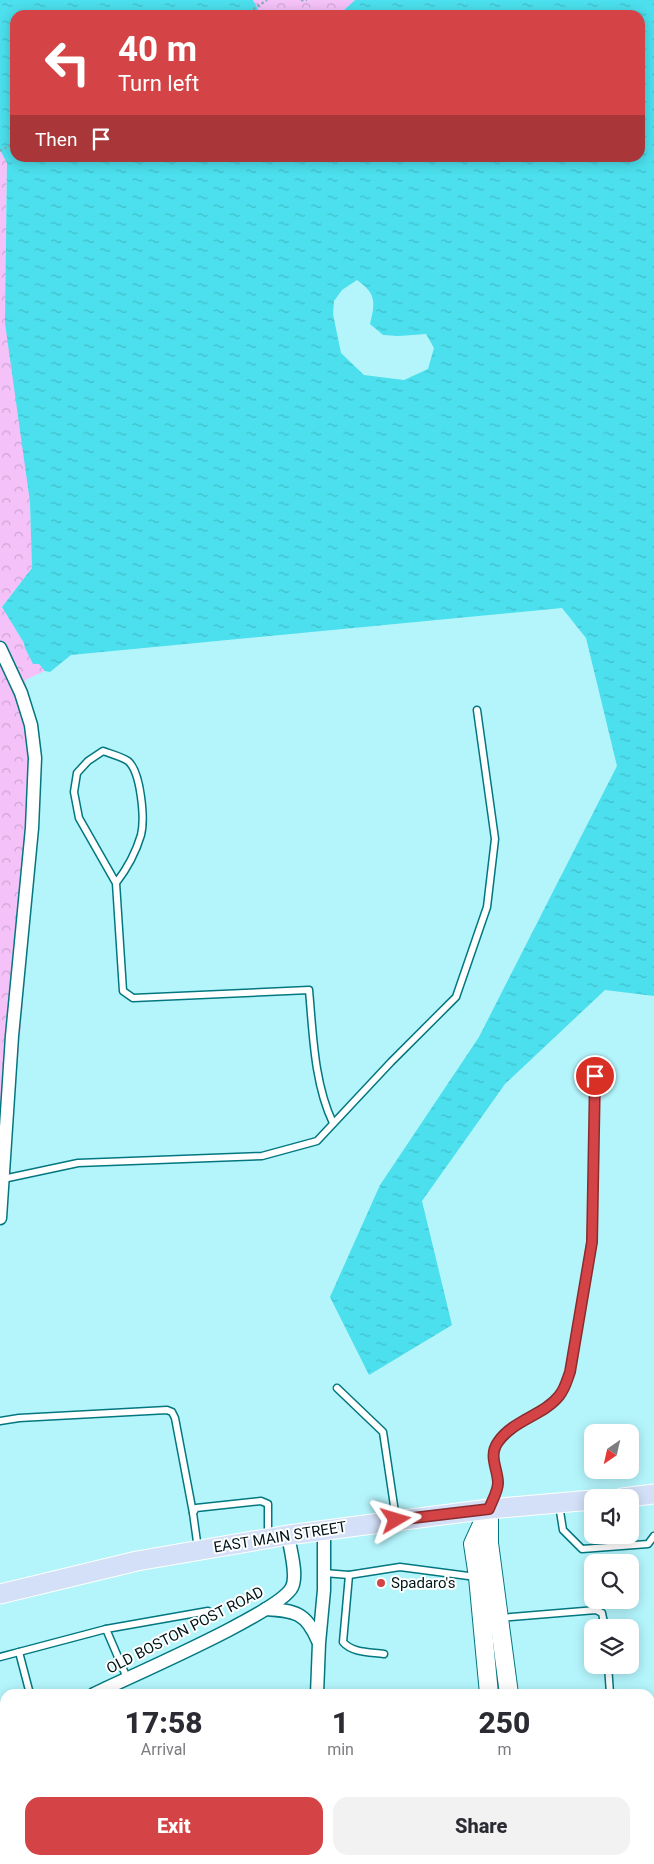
<!DOCTYPE html>
<html lang="en">
<head>
<meta charset="utf-8">
<style>
  body { margin:0; font-family:Roboto,sans-serif; background:#f2f2f3; color:#2b2b33; height:100vh; display:flex; flex-direction:column; font-size:19px; white-space:nowrap }
  * { box-sizing:border-box; margin:0 }
  p { font-size:16px; color:#7c7c81 }
  .icon { flex:none; width:28px; height:28px; fill:none; stroke:currentColor; stroke-width:2; stroke-linecap:round; stroke-linejoin:round }
  .map { position:relative; flex:1; overflow:hidden }
  .drawer { position:absolute; left:0px; top:1689px; width:655px; height:176px; display:flex; flex-direction:column; background:#fff; border-radius:15px 15px 0 0; box-shadow:0 2px 12px #0003 }
  .drawer>* { flex:none }
  .hud { position:absolute; left:10px; top:10px; width:635px; height:152px; border-radius:15px; box-shadow:0 2px 12px #0003; background:#d44446; color:#fff; overflow:hidden }
  .needle { width:32px; rotate:214deg }
  .buttons { position:absolute; left:584px; top:1424px; display:grid; gap:10px }
  .buttons a { display:grid; place-items:center; width:55px; height:55px; border-radius:10px; background:#fff; box-shadow:0 2px 12px #0003; font-size:25px }
  .pin { position:absolute; display:grid; place-items:center; width:42px; height:42px; color:#fff; margin:-21px; border:2px solid #fff; border-radius:50%; box-shadow:0 1px 5px #0007 }
  .me { position:absolute; width:55px; margin:-28px; rotate:83deg; stroke-linejoin:round; filter:drop-shadow(0 0 4px #0008) }
  .turn { display:flex; align-items:center; gap:18px; height:105px; padding:0 25px; font-size:22px }
  .turn .icon { width:65px; height:65px; stroke-width:2.5 }
  .turn b { display:block; font-size:35px; line-height:42px }
  .then { display:flex; align-items:center; height:48px; padding:0 25px; background:#0003; gap:10px; font-size:19px }
  .eta { display:flex; justify-content:space-evenly; align-items:center; height:85px; text-align:center }
  .eta b { font-size:30px; font-weight:800; line-height:35px }
  .cta { display:flex; gap:10px; margin-top:auto; padding:10px 25px }
  .cta a { flex:1; height:58px; border-radius:15px; background:#d44446; color:#fff; font-size:20px; font-weight:800; line-height:58px; text-align:center }
  .cta a+a { background:#f2f2f3; color:#2b2b33 }
  .map>svg:first-child { display:block }
  .forest { fill:url(#forest-crowns) }
  .water { fill:url(#water-ripples); fill-rule:evenodd }
  .lines { fill:none; stroke-linecap:round; stroke-linejoin:round }
  .lane-casing { stroke:#03777f; stroke-width:9 }
  .street-casing { stroke:#03777f; stroke-width:15 }
  .secondary-casing { stroke:#03777f; stroke-width:20 }
  .primary-casing { stroke:#fff; stroke-width:21 }
  .path { stroke:#7eb1b7; stroke-width:2.5; stroke-dasharray:2.5 2.5; stroke-linecap:butt }
  .lane { stroke:#fff; stroke-width:6 }
  .street { stroke:#fff; stroke-width:12 }
  .secondary { stroke:#fff; stroke-width:18 }
  .primary { stroke:#d3e0f7; stroke-width:19 }
  .route-casing { stroke:#8a2c2e; stroke-width:12 }
  .route { stroke:#d44446; stroke-width:9 }
  .poi-dot { fill:#d44446; stroke:#fff; stroke-width:2 }
  .labels { text-anchor:middle; stroke-width:4; stroke-linejoin:round; paint-order:stroke }
  .street-label { font-size:15px; fill:#001518; stroke:#fff }
  .poi-label { font-size:15px; fill:#001518; stroke:#fff; text-anchor:start }
</style>
</head>
<body>
<div class="map">
<svg width="654" height="1864" viewBox="0 0 654 1864">
  <defs>
    <pattern id="forest-crowns" width="20" height="18" patternUnits="userSpaceOnUse" patternTransform="scale(1.25)"><rect width="20" height="18" fill="#f4c1f8"/><path d="M2 6a3 3 0 1 1 6 0M12 15a3 3 0 1 1 6 0" fill="none" stroke="#cfa5d4"/></pattern>
    <pattern id="water-ripples" width="26" height="14" patternUnits="userSpaceOnUse" patternTransform="scale(1.25)"><rect width="26" height="14" fill="#4cdfed"/><path d="M2 4q2-2 4 0t4 0M15 11q2-2 4 0t4 0" fill="none" stroke="#41beca"/></pattern>
  </defs>
  <rect width="100%" height="100%" fill="#b4f5fc"/>
  <g class="forest">
    <path d="M253 0H355L342 12 330 15H261Z"/>
    <path d="M0 150 7 163 6 215 30 502 32 568 2 607 24 643 25 648 45 671 25 680 40 739 41 794 12 1127 0 1125Z"/>
  </g>
  <path class="water" d="M0 0H253L261 15H153L145 11H113L109 15H15V158H640V15H330L342 12 355 0H654V996L605 990 505 1084 422 1201 452 1325 369 1375 330 1297 380 1185 479 1037 617 766 586 638 562 608 71 655 50 672 45 671 39 664H33L25 648 24 643 2 607 32 568 30 502 5 323 7 163 0 150ZM357 280C377 294 375 303 370 324L383 335 399 336 426 334 434 348 428 369 404 380 364 375 341 353 333 314 334 301 342 290Z"/>
  <g class="lines">
    <g class="lane-casing">
      <g id="lane">
        <path d="M116 883C126 870 136 852 141 835 145 819 141 772 128 761 120 756 111 754 103 751L88 761 77 773 74 792 79 818 116 883 123 991 133 998 309 990C313 1034 314 1083 333 1123"/>
        <path d="M3 1179 78 1163 262 1156 317 1141 391 1062 456 997 487 907 495 839 477 710"/>
        <path d="M337 1388 383 1432 396 1519"/>
        <path d="M0 1421 19 1418 167 1410 172 1412 175 1418 193 1513"/>
        <path d="M559 1505 563 1530 582 1549 648 1544 654 1536"/>
        <path d="M490 1506 498 1485 493 1454 497 1443 524 1419 551 1405 560 1396 570 1372 591 1242 595 1076"/>
        <path d="M198 1549 193 1513 196 1508 261 1501 268 1504V1537"/>
        <path d="M324 1573 349 1575 400 1567 476 1577"/>
        <path d="M349 1575 343 1642C352 1653 371 1652 384 1654"/>
        <path d="M500 1618 596 1610 602 1613 605 1628"/>
        <path d="M0 1657 19 1652"/>
        <path d="M608 1665 610 1694"/>
        <path d="M127 1678 106 1629 208 1611"/>
        <path d="M30 1694 19 1652 106 1629"/>
        <path d="M618 1860 619 1864"/>
      </g>
    </g>
    <g class="street-casing">
      <g id="street">
        <path d="M0 648 21 693 31 725 35 758 32 828 12 1036 0 1218"/>
        <path d="M266 1609C295 1611 306 1612 318 1641"/>
        <path d="M94 1694C126 1678 281 1612 292 1587 298 1575 290 1549 288 1535"/>
        <path d="M317 1694 319 1643 324 1590V1529"/>
        <path d="M0 1731 5 1729"/>
        <path d="M29 1864 30 1860"/>
        <path d="M43 1864 54 1860"/>
        <path d="M307 1864 308 1860"/>
      </g>
    </g>
    <g class="secondary-casing">
      <g id="secondary">
        <path d="M489 1509 473 1544 478 1577 489 1694"/>
        <path d="M489 1514V1543L509 1694"/>
        <path d="M506 1860V1864"/>
        <path d="M524 1860V1864"/>
      </g>
    </g>
    <g class="primary-casing">
      <g id="primary">
        <path d="M622 1498 654 1494"/>
        <path d="M0 1594 137 1561 288 1535 489 1509 592 1500"/>
      </g>
    </g>
    <g class="path">
      <path d="M301 0H307"/>
      <path d="M245 15 267 0"/>
      <path d="M0 151 15 142"/>
    </g>
    <use href="#lane" class="lane"/>
    <use href="#street" class="street"/>
    <use href="#secondary" class="secondary"/>
    <use href="#primary" class="primary"/>
  </g>
  <g class="lines">
    <g class="route-casing">
      <path id="route" d="M396 1520 489 1509C492 1501 498 1491 498 1483 498 1469 488 1456 498 1442 513 1420 544 1415 559 1396 565 1389 567 1380 570 1372L592 1242 595 1076"/>
    </g>
    <use href="#route" class="route"/>
  </g>
  <circle class="poi-dot" cx="381" cy="1583" r="5"/>
  <g class="labels">
    <g class="street-label">
      <text transform="translate(280 1537) rotate(-9)" y="5">EAST MAIN STREET</text>
      <text transform="translate(185 1630) rotate(-27)" y="5">OLD BOSTON POST ROAD</text>
    </g>
    <g class="poi-label">
      <text x="391" y="1588">Spadaro's</text>
    </g>
  </g>
</svg>
<div class="buttons">
<a><svg class="needle" viewBox="-14 -14 28 28"><path d="M0-13l5 13h-10z" fill="#e53935"/><path d="M0 13l5-13h-10z" fill="#7c7c81"/></svg></a>
<a><svg class="icon" aria-label="sound" viewBox="0 0 24 24"><path d="M4 9h4l5-4v14l-5-4H4zM17 9q2 3 0 6"/></svg></a>
<a><svg class="icon" aria-label="search" viewBox="0 0 24 24"><circle cx="10" cy="10" r="6"/><path d="M15 15l6 6"/></svg></a>
<a><svg class="icon" aria-label="layers" viewBox="0 0 24 24"><path d="M12 4l9 5-9 5-9-5zM3 14l9 5 9-5"/></svg></a>
</div>
<div class="pin" style="left:595px;top:1076px;background:#d93025"><svg class="icon" aria-label="arrive" viewBox="0 0 24 24"><path d="M6 21V4h12l-3 4 3 4H6"/></svg></div>
<svg class="me" style="left:396px;top:1520px" viewBox="-20 -20 40 40"><path d="M0-17L14 15 0 8-14 15z" fill="#d44446" stroke="#fff" stroke-width="4"/></svg>
<div class="hud">
<div class="turn"><svg class="icon" aria-label="left" viewBox="0 0 24 24"><path d="M17 20v-9H6M10 6l-5 5 5 5"/></svg><div><b>40 m</b>Turn left</div></div>
<div class="then">Then<svg class="icon" aria-label="arrive" viewBox="0 0 24 24"><path d="M6 21V4h12l-3 4 3 4H6"/></svg></div>
</div>
<section class="drawer">
<div class="eta">
<div><b>17:58</b><p>Arrival</p></div>
<div><b>1</b><p>min</p></div>
<div><b>250</b><p>m</p></div>
</div>
<div class="cta"><a>Exit</a><a>Share</a></div>
</section>
</div>
</body>
</html>
